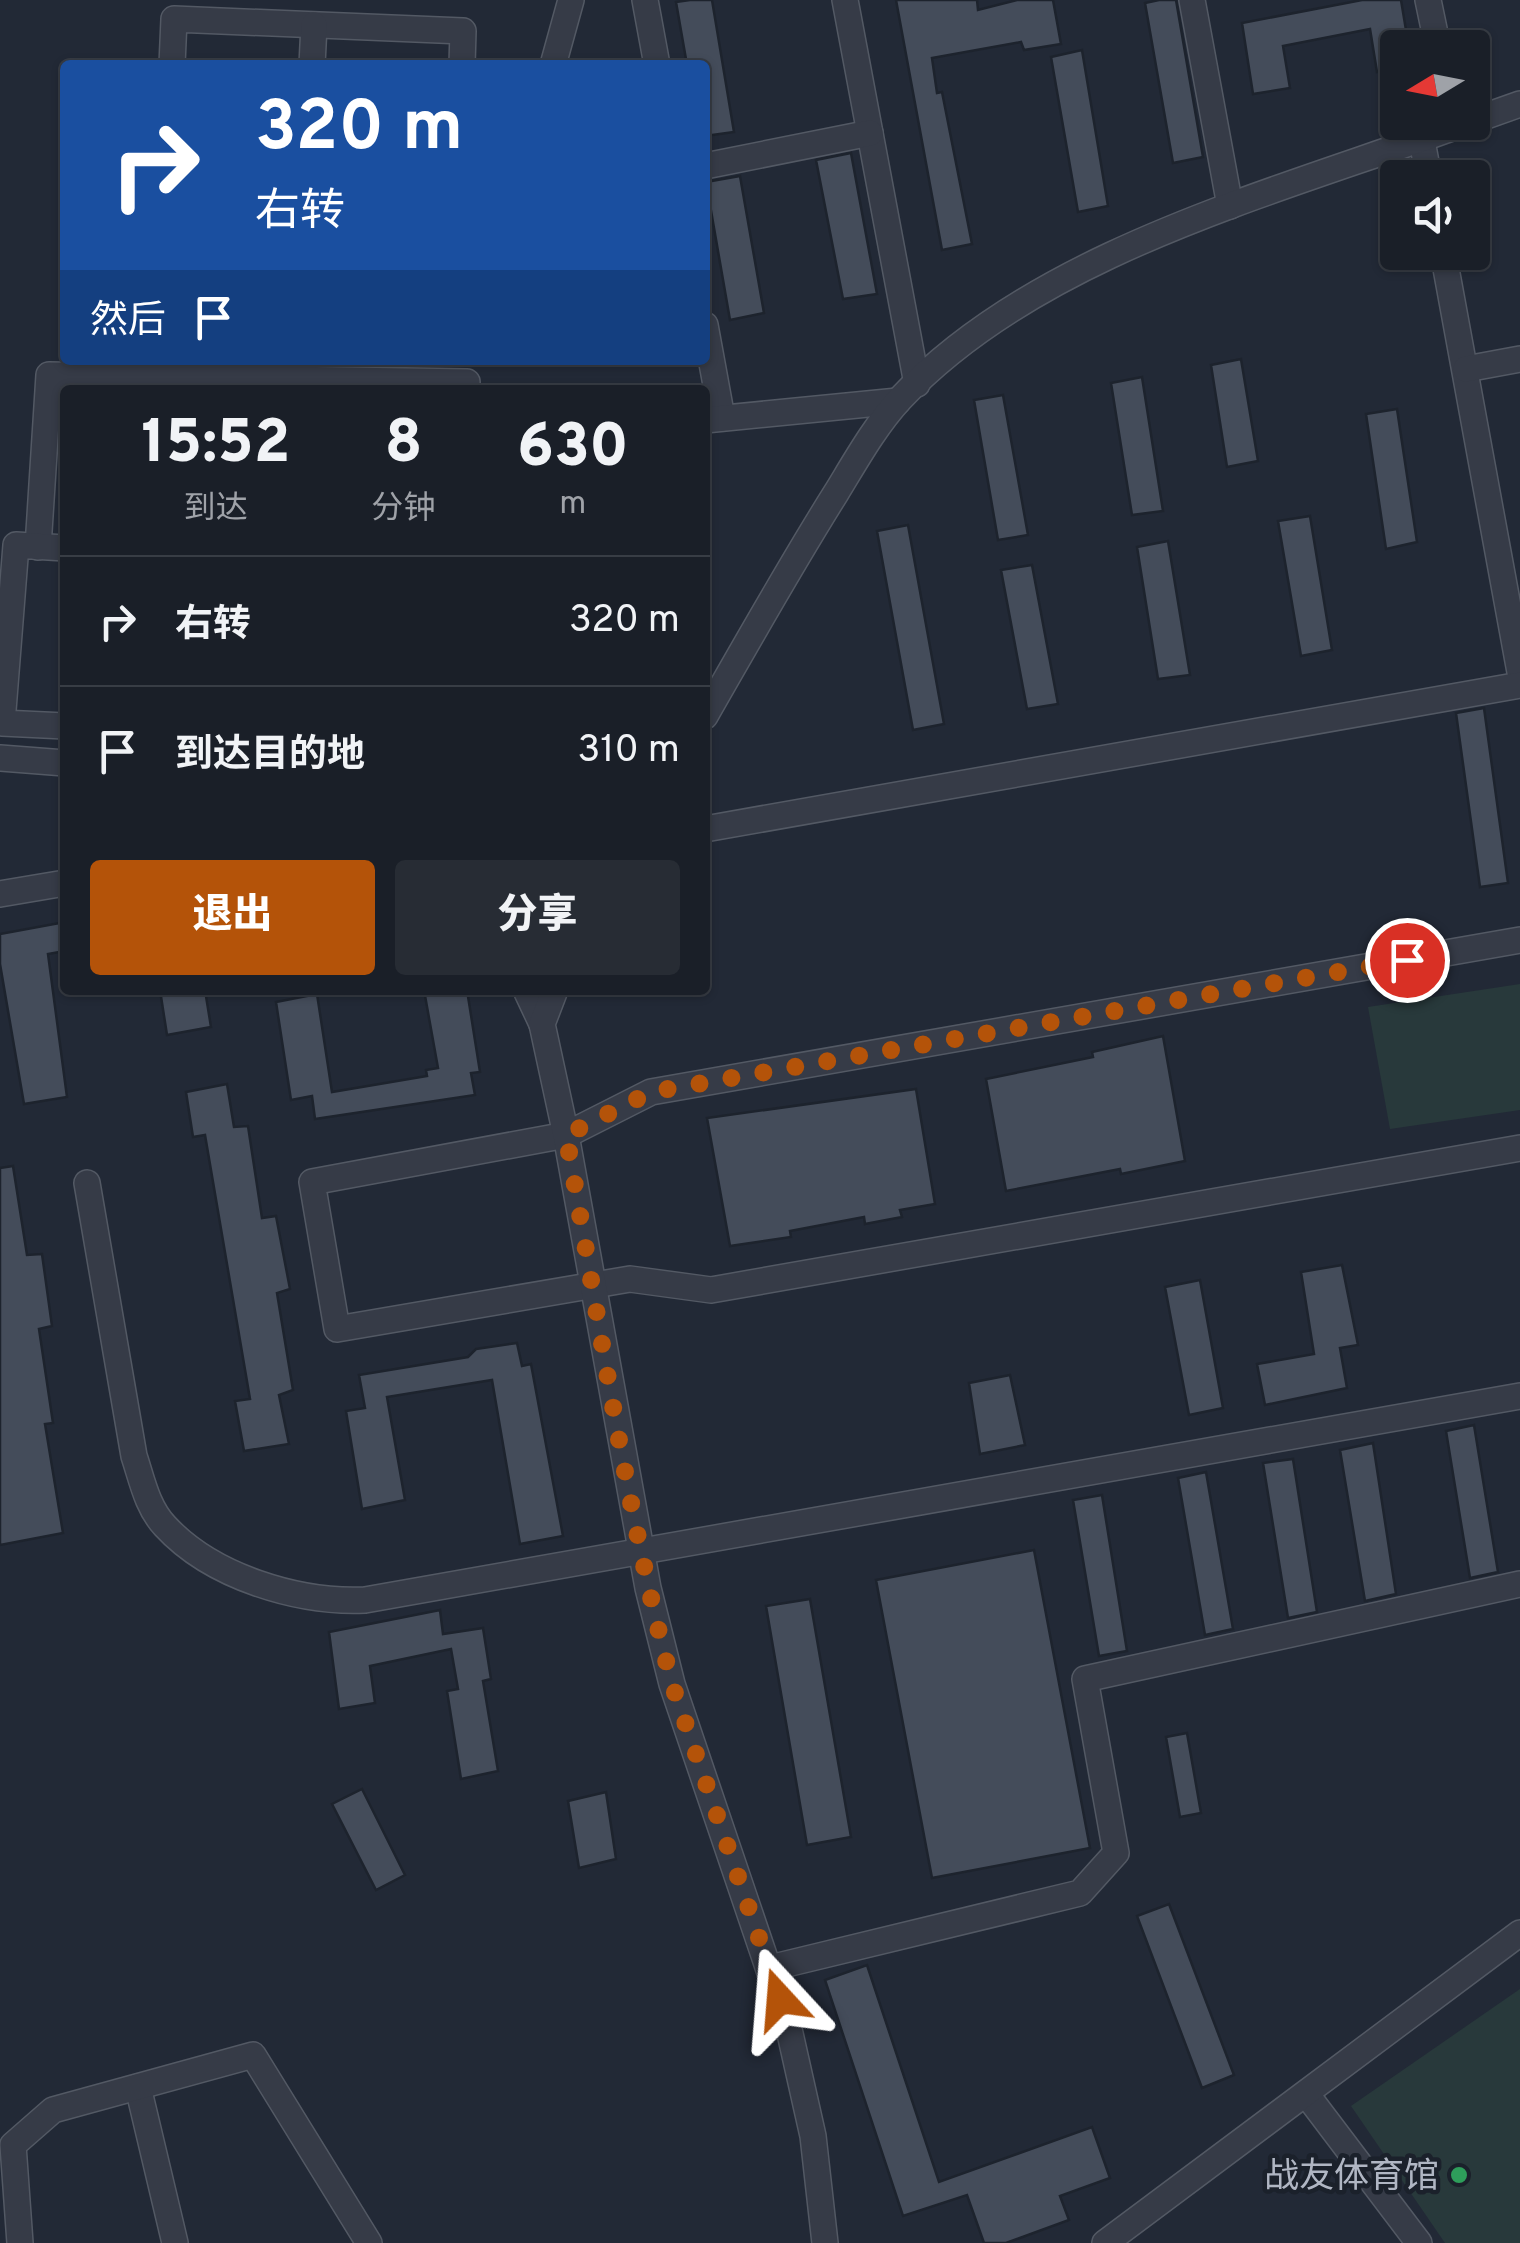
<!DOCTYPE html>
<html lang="zh">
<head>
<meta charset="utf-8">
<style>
  body { margin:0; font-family:Overpass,"Noto Sans SC",sans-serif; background:#272c34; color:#f1f3f6; height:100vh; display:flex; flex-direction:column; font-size:38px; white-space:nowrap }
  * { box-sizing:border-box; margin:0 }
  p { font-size:32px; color:#9fa2a8 }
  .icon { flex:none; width:55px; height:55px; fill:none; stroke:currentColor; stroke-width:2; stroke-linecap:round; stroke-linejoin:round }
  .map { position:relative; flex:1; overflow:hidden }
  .panel { position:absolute; left:60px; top:385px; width:650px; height:610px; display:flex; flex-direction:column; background:#1a1f28; border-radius:10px; box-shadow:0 2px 8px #0004,0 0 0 2px #383d45 }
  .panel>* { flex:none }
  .top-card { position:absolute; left:60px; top:60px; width:650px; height:305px; border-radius:10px; box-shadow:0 2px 8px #0004,0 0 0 2px #383d45; background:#1a4fa0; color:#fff; overflow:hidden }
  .needle { width:65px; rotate:260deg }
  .fabs { position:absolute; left:1380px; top:30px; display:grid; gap:20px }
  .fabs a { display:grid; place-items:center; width:110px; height:110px; border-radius:10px; background:#1a1f28; box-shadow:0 2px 8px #0004,0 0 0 2px #383d45; font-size:50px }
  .pin { position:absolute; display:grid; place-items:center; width:85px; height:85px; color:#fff; margin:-42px; border:5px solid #fff; border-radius:50%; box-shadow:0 2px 10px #0007 }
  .me { position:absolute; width:110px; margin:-55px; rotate:341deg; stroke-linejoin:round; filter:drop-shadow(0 0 8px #0008) }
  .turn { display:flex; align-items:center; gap:35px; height:210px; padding:0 30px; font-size:45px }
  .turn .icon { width:130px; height:130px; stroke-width:2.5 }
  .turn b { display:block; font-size:70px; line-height:85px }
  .then { display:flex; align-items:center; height:95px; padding:0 30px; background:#0003; gap:20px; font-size:38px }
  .eta { display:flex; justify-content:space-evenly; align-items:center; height:170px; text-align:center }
  .eta b { font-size:60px; font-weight:800; line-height:70px }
  .button { display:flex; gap:20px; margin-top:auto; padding:20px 30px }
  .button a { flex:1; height:115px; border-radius:10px; background:#b45309; color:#fff; font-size:40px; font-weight:800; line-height:115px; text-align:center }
  .button a+a { background:#272c34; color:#f1f3f6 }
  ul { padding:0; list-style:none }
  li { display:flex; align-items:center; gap:30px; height:130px; padding:0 30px; border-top:2px solid #383d45 }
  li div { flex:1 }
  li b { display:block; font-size:38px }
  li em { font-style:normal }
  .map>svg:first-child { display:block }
  .green { fill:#28393b }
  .building { fill:#444c5a; stroke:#1d232d; stroke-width:2.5 }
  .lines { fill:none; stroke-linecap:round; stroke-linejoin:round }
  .minor-casing { stroke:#535964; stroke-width:28 }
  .minor { stroke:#363b47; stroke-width:25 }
  .route { stroke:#b45309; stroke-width:18; stroke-dasharray:0 32.4 }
  .leisure-dot { fill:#2e9e5b; stroke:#1b212b; stroke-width:4 }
  .labels { text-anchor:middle; stroke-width:9; stroke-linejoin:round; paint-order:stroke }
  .poi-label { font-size:35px; fill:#b0b6c3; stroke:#1b212b; text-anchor:end }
</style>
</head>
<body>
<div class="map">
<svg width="1520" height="2243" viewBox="0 0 1520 2243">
  <rect width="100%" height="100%" fill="#222936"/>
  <g class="green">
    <path d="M1520 984V1110L1390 1129 1368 1007Z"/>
    <path d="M1520 1989V2243H1445L1351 2106Z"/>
  </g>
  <g class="building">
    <path d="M690 0H712L734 132 705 136V65H687L676 2Z"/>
    <path d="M896 0H977L978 10 1017 0H1053L1061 44 1024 50 1021 42 932 58 937 93 942 92 972 244 942 250Z"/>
    <path d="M1159 0H1176L1203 157 1173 163 1145 3Z"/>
    <path d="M1362 0H1401L1409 48H1398V68L1377 72 1370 29 1283 46 1290 88 1253 94 1242 23Z"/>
    <path d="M1082 50 1108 206 1078 212 1051 57Z"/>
    <path d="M851 153 877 294 843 299 816 160Z"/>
    <path d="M740 176 764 313 730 320 706 182Z"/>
    <path d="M1241 359 1258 461 1227 467 1211 365Z"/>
    <path d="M1142 377 1163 511 1132 515 1111 383Z"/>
    <path d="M1003 395 1028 535 998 540 974 400Z"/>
    <path d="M1397 409 1417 542 1386 549 1366 414Z"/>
    <path d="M1310 516 1332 650 1301 656 1278 521Z"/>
    <path d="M908 525 944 724 913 730 877 531Z"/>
    <path d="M1168 541 1190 675 1158 679 1137 547Z"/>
    <path d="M1032 565 1058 704 1027 709 1001 570Z"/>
    <path d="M1484 708 1508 883 1480 887 1456 713Z"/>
    <path d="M65 922V951L48 954 67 1097 24 1104 0 964V934Z"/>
    <path d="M160 990H205L211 1027 167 1035Z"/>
    <path d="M424 990H467L480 1072 471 1073 475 1095 315 1119 312 1096 291 1100 276 1002 317 994 332 1092 427 1076 426 1070 438 1068Z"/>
    <path d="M1163 1036 1185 1161 1121 1174 1120 1169 1006 1191 986 1079 1093 1057 1092 1052Z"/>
    <path d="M227 1084 234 1127 248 1126 262 1218 276 1216 290 1289 277 1293 293 1390 279 1395 289 1444 244 1451 235 1401 250 1399 205 1135 193 1137 186 1092Z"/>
    <path d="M916 1089 935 1204 900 1210 902 1217 865 1224 864 1217 790 1231 791 1237 730 1246 707 1118Z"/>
    <path d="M13 1166 27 1255 42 1254 52 1326 39 1329 53 1423 45 1424 63 1533 0 1545V1168Z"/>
    <path d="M1342 1265 1358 1345 1340 1348 1347 1388 1265 1405 1257 1364 1314 1354 1301 1272Z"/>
    <path d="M1200 1280 1223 1408 1189 1415 1165 1287Z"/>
    <path d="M517 1343 522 1366 531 1364 563 1536 520 1544 492 1380 387 1397 405 1500 362 1509 346 1411 365 1408 359 1375 468 1357 476 1349Z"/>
    <path d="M1010 1375 1025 1445 980 1454 969 1383Z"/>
    <path d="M1474 1425 1498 1572 1470 1578 1446 1431Z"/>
    <path d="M1373 1443 1396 1594 1365 1601 1340 1450Z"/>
    <path d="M1293 1459 1317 1612 1288 1618 1263 1463Z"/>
    <path d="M1206 1472 1233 1629 1205 1635 1178 1478Z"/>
    <path d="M1102 1495 1127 1651 1099 1656 1073 1500Z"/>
    <path d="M1034 1550 1090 1848 932 1878 876 1580Z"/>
    <path d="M810 1599 851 1837 807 1845 766 1606Z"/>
    <path d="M440 1610 443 1634 483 1628 491 1679 483 1681 498 1771 461 1779 447 1691 458 1689 451 1649 370 1666 375 1703 339 1709 329 1632Z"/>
    <path d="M1187 1733 1201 1813 1180 1817 1166 1737Z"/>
    <path d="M362 1789 405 1875 376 1890 332 1804Z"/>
    <path d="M606 1792 616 1859 579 1868 568 1801Z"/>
    <path d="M1169 1904 1234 2075 1202 2088 1137 1916Z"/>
    <path d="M867 1965 939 2182 1092 2127 1110 2178 1060 2196 1069 2220 1006 2243H984L967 2195 903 2216 825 1980Z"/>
  </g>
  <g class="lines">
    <g class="minor-casing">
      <g id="minor">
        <path d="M645 0 657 65"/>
        <path d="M845 0 917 384"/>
        <path d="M1192 0 1230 206"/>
        <path d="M1428 0 1438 48"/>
        <path d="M172 65 174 19 463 31 462 65"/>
        <path d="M312 65 314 25"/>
        <path d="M553 65 571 0"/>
        <path d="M1472 121 1520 104"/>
        <path d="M1422 141 1429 178"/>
        <path d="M705 166 870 133"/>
        <path d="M1443 252 1520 672"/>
        <path d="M705 325 722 418"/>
        <path d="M1466 369 1520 359"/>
        <path d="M705 420 898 401"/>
        <path d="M38 547 49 375 467 382"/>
        <path d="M65 548 16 545 2 723 65 726"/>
        <path d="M705 716C748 641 790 566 836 493 855 462 875 426 900 399 1040 250 1282 191 1468 122"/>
        <path d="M0 758 65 763"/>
        <path d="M705 829 1520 685"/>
        <path d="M0 894 65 883"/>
        <path d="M1520 940 651 1092 566 1135 312 1182 337 1329 630 1279 711 1290 1520 1148"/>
        <path d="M526 990 542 1024"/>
        <path d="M555 990 542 1024 566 1135 648 1588 672 1684 789 2029 813 2136 825 2243"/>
        <path d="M87 1183 134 1456C142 1480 147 1507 165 1526 212 1577 298 1603 365 1600L1520 1396"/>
        <path d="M770 1968 1080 1893 1116 1853 1085 1679 1520 1584"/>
        <path d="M138 2087 175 2243"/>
        <path d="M1307 2095 1419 2243"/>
        <path d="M20 2243 13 2145 53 2110 253 2055 369 2243"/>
        <path d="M1105 2243 1520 1933"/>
      </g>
    </g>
    <use href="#minor" class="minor"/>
  </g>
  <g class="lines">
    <path class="route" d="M780 1999 672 1684C625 1504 599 1318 566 1135L651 1092 1407 960"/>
  </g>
  <circle class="leisure-dot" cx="1459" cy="2175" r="10"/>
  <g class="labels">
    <g class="poi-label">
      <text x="1439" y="2187">战友体育馆</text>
    </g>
  </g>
</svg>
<div class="fabs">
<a><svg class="needle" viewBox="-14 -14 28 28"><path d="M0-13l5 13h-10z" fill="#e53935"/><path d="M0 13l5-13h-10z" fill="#9fa2a8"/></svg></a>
<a><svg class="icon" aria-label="sound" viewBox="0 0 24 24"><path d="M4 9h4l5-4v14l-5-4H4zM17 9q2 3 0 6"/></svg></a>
</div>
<div class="pin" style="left:1407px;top:960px;background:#d93025"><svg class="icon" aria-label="arrive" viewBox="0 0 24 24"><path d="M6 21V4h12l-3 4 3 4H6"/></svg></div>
<svg class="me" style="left:780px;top:1999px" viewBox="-20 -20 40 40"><path d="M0-17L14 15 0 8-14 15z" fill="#b45309" stroke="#fff" stroke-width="4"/></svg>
<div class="top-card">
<div class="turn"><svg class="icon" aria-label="right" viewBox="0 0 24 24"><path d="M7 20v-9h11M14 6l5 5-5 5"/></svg><div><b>320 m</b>右转</div></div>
<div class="then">然后<svg class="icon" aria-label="arrive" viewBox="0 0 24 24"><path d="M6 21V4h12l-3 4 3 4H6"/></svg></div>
</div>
<section class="panel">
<div class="eta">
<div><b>15:52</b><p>到达</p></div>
<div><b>8</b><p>分钟</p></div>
<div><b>630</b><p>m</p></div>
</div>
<ul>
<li><svg class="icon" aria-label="right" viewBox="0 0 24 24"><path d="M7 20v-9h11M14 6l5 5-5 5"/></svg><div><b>右转</b></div><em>320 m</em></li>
<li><svg class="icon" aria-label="arrive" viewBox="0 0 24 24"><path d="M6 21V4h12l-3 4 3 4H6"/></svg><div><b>到达目的地</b></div><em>310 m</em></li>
</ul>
<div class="button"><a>退出</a><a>分享</a></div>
</section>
</div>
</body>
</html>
